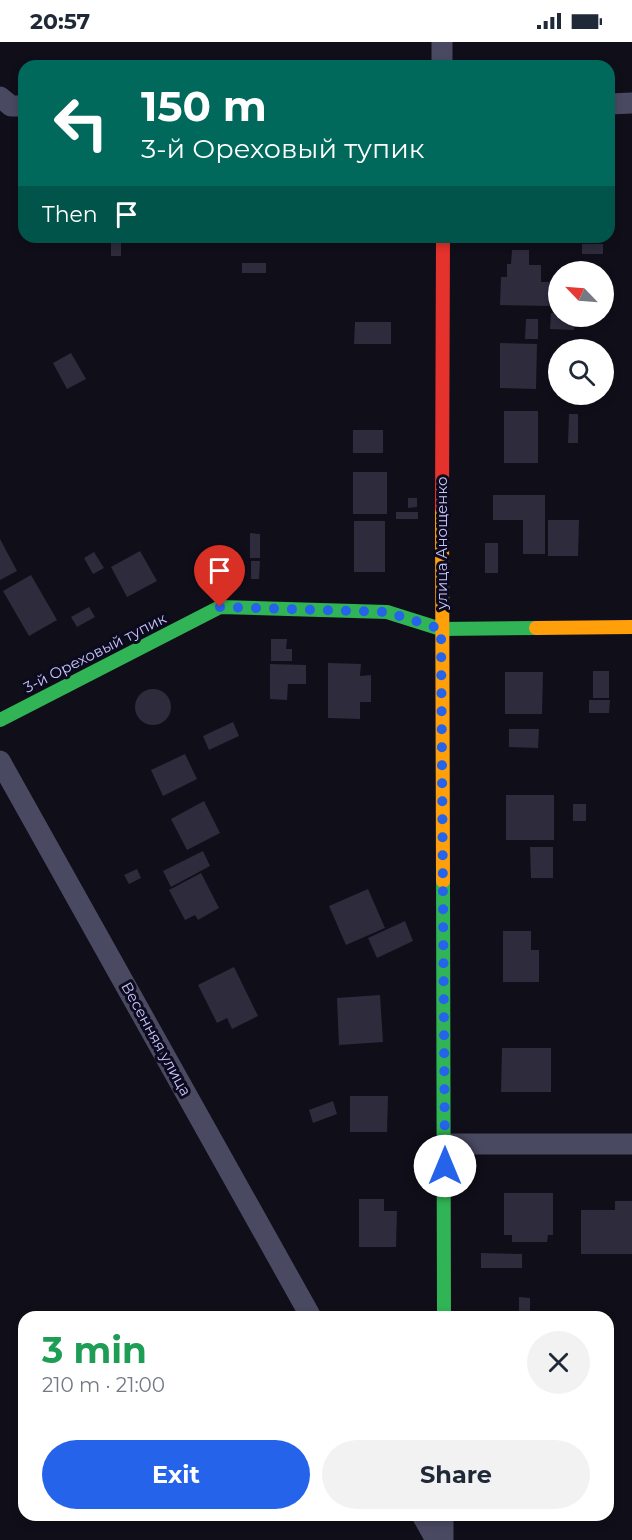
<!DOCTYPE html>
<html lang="en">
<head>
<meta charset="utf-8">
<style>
  body { margin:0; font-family:Montserrat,sans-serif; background:#f2f2f3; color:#1f2937; height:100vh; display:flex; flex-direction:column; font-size:22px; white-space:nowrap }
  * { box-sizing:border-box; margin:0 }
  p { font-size:20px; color:#747a83 }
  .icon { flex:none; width:33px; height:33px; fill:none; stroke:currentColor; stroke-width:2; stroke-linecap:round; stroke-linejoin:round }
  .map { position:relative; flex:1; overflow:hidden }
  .details { position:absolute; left:18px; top:1269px; width:596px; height:210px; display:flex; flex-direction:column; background:#fff; border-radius:18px; box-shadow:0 3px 9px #0003 }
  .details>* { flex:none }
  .banner { position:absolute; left:18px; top:18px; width:597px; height:183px; border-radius:18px; box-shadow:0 3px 9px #0003; background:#00695c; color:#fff; overflow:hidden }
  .needle { width:39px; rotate:295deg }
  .fabs { position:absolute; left:548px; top:219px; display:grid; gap:12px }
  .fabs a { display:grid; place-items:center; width:66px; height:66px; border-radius:50%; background:#fff; box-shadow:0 3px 9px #0003; font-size:30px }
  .pin { position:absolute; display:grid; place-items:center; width:51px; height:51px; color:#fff; margin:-62px -26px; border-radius:50% 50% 50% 0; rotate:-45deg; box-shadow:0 0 6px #0007 }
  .pin .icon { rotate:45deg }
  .me { position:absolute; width:66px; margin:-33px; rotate:0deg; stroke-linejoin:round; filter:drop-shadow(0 0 4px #0008) }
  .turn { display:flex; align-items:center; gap:21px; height:126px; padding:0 24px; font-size:27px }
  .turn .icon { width:78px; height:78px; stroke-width:2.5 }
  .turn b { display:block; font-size:42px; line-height:51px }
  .then { display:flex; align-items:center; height:57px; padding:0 24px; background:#0003; gap:12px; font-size:22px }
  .round { display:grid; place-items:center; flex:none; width:63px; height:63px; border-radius:32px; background:#f2f2f3 }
  .headline { display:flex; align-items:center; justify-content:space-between; height:102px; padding:0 24px }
  h1 { font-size:36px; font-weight:700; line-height:45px; color:#1e9e55 }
  .cta { display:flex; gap:12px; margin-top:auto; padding:12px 24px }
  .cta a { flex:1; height:69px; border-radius:36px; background:#2563eb; color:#fff; font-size:24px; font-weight:700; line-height:69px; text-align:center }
  .cta a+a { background:#f2f2f3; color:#1f2937 }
  .status { display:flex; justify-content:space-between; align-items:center; height:42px; padding:0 30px; background:#fff; direction:ltr }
  .status svg { height:16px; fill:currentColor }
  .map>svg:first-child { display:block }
  .building { fill:#2d2b3c }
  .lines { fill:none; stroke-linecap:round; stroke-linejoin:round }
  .street { stroke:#494962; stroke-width:21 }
  .fast { stroke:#30b455; stroke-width:14 }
  .slow { stroke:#ff9f0a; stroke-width:14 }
  .jam { stroke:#e5322d; stroke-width:14 }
  .route { stroke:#2563eb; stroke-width:10; stroke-dasharray:0 18 }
  .labels { text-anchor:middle; stroke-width:6; stroke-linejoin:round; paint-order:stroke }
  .street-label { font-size:15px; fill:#c9c6ff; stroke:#0c0a1d }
</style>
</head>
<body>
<div class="status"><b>20:57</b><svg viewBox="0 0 49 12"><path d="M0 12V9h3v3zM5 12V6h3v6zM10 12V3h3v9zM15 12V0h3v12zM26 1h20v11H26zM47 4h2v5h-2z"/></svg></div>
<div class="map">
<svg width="632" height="1498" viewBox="0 0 632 1498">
  <rect width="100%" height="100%" fill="#100e19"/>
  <g class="building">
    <rect x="111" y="195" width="10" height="19"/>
    <rect x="582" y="202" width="21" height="10"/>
    <path d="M512 208H529V223H541V240H553V264L500 263 501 235H507V222H511Z"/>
    <rect x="242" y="221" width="24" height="10"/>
    <path d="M551 271H558V274H574V288L550 287Z"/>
    <path d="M526 277H538V297H525Z"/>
    <path d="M355 280H391V302H354Z"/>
    <path d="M500 301 537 302 536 347 500 346Z"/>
    <path d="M71 311 86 337 67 347 53 321Z"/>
    <rect x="504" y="369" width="34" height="52"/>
    <path d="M569 372H578V401H568Z"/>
    <rect x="353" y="388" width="30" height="23"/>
    <rect x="353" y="430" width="34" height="42"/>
    <path d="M493 453H545V512H523V478H493Z"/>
    <path d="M408 456H417V465L408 466Z"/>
    <rect x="396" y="470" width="22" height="7"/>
    <path d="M548 478H579L578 514H548Z"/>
    <rect x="354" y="479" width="31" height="51"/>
    <path d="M250 491 260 492V516H250Z"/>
    <path d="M0 497 17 529 0 538Z"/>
    <rect x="485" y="501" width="13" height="30"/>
    <path d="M140 509 157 539 127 555 111 525Z"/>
    <path d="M94 510 104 526 93 532 84 516Z"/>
    <path d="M251 519H260L259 537H251Z"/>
    <path d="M31 533 57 578 29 594 3 549Z"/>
    <path d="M89 565 95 575 77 585 71 575Z"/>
    <path d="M271 597H287L286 607H292V619H271Z"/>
    <path d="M328 621 361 622 360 634 371 633V660H360V677L328 676Z"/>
    <path d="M270 622 306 623V642H288L287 658 270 657Z"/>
    <rect x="593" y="629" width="16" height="27"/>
    <path d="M505 630H543L542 672H505Z"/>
    <circle cx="153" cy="665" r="18"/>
    <path d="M589 658H610L609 671H589Z"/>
    <path d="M233 680 239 694 209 708 203 694Z"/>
    <path d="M509 687H539L538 706 509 705Z"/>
    <path d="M185 712 197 737 163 754 151 728Z"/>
    <rect x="506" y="753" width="48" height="45"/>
    <path d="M204 759 220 791 187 808 171 777Z"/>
    <rect x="573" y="762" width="13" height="17"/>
    <path d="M530 805H553V836H531Z"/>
    <path d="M203 809 210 824 171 845 163 829Z"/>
    <path d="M137 827 141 836 129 842 124 833Z"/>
    <path d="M201 831 219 866 198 878 195 873 185 878 169 848Z"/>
    <path d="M368 847 385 886 346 903 329 864Z"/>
    <path d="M405 879 413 899 377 916 368 896Z"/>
    <path d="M503 889H531V908H539V940H503Z"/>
    <path d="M234 925 258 974 232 987 227 976 217 981 198 943Z"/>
    <path d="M380 953 383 1000 339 1003 337 956Z"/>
    <path d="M502 1006H551V1050H501Z"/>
    <path d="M350 1054H388L387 1090H350Z"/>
    <path d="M333 1059 337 1072 313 1081 309 1068Z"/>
    <path d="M504 1151H553V1193H548L547 1200H512V1193H504Z"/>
    <path d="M359 1157H384V1169H397L396 1205H359Z"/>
    <path d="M615 1159H632V1212H581V1168H615Z"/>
    <path d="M481 1211 522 1212V1226H481Z"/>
    <path d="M519 1255 530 1256V1275H519Z"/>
  </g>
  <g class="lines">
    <g class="street">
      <path d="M442 0V24"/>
      <path d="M0 55 11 64H24"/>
      <path d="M609 62 632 61"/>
      <path d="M0 719 311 1275"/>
      <path d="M445 1102H632"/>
      <path d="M422 1473 436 1498"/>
      <path d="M443 1498V1473"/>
    </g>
    <g class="fast">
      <path d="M0 678 220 565 387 570 441 587 536 586"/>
      <path d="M443 839 444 1275"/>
    </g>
    <g class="slow">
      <path d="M442 466 443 839"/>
      <path d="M536 586 632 585"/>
    </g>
    <path class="jam" d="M442 466 443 195"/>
  </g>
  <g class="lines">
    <path class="route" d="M220 565 387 570 441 587 445 1124"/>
  </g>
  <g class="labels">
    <g class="street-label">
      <text transform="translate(442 501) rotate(-90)" y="5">улица Анощенко</text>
      <text transform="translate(95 611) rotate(-27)" y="5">3-й Ореховый тупик</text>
      <text transform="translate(156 997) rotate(61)" y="5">Весенняя улица</text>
    </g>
  </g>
</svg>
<div class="fabs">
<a><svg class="needle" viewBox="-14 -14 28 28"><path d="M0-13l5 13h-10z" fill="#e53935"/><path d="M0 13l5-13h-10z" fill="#747a83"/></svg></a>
<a><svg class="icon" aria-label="search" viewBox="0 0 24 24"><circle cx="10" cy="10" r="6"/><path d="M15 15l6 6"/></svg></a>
</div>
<div class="pin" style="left:220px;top:565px;background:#d93025"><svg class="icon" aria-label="arrive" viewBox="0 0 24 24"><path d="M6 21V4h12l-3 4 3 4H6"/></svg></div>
<svg class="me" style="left:445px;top:1124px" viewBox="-20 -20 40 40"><circle r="19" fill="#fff"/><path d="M0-13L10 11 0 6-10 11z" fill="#2563eb"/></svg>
<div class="banner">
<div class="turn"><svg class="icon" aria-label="left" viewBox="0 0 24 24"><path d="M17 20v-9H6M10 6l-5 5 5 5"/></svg><div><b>150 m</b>3-й Ореховый тупик</div></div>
<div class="then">Then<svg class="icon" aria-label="arrive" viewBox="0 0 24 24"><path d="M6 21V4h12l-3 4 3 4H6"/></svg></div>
</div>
<section class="details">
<div class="headline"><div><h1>3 min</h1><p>210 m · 21:00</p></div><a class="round"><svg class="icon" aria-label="close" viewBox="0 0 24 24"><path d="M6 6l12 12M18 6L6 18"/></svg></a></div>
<div class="cta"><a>Exit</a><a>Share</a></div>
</section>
</div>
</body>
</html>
